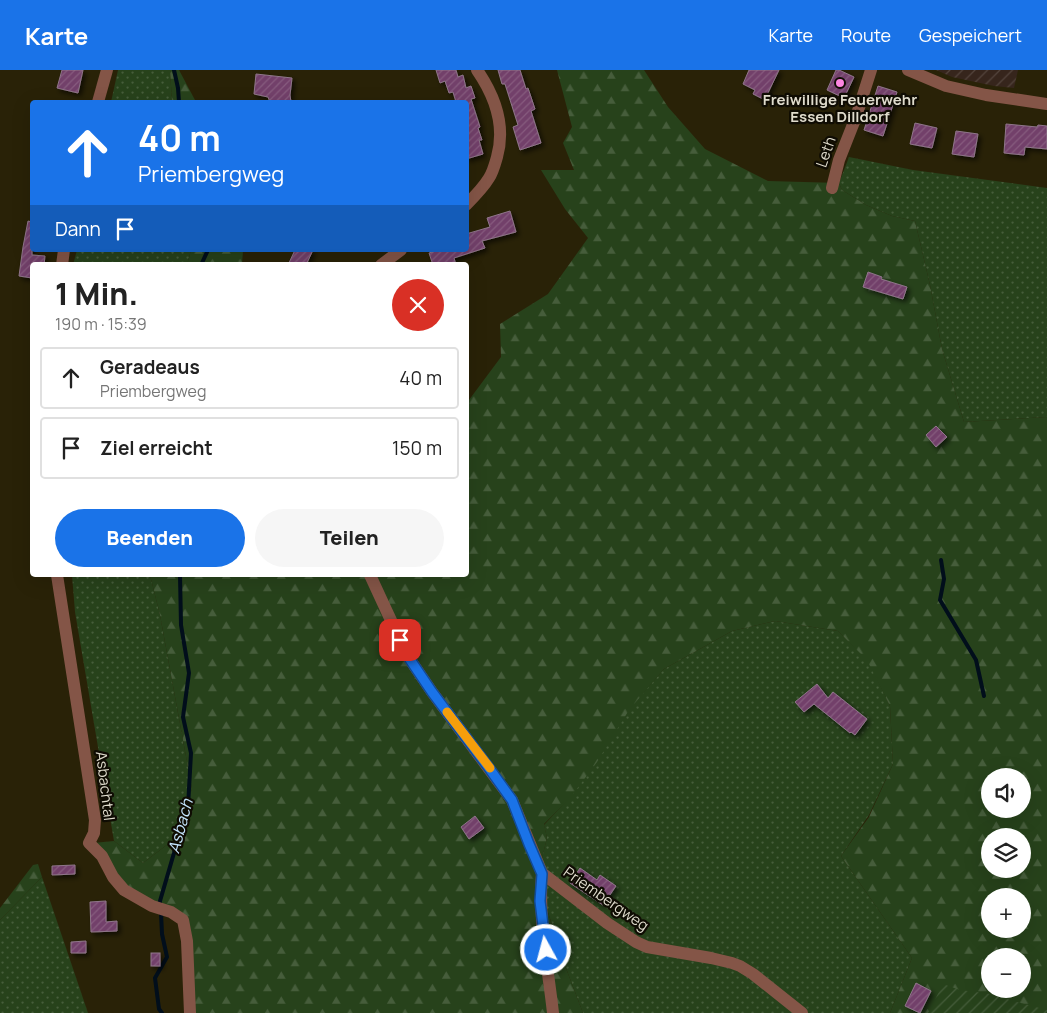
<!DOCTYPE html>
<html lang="de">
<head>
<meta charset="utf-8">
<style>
  body { margin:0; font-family:Manrope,sans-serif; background:#f6f6f6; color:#222; height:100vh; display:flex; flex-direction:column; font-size:19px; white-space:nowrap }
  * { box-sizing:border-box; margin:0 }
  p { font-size:16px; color:#767676 }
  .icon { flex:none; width:28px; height:28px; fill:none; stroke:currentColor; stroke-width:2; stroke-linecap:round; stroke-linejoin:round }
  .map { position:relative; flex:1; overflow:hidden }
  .details { position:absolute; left:30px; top:192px; width:439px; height:315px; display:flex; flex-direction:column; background:#fff; border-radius:5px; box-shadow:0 5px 20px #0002 }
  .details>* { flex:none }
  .hud { position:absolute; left:30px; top:30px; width:439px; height:152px; border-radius:5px; box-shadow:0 5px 20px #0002; background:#1a73e8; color:#fff; overflow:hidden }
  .fabs { position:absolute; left:981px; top:698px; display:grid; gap:10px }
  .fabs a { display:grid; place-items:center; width:50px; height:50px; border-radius:50%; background:#fff; box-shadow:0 5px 20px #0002; font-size:25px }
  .pin { position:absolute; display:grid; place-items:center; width:42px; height:42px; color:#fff; margin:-21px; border-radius:10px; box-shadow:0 2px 8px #0006 }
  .me { position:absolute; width:55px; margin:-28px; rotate:353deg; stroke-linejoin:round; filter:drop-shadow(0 0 4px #0008) }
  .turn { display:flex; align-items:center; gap:18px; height:105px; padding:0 25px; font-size:22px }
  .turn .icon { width:65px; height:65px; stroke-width:2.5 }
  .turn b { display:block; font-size:35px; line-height:42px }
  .then { display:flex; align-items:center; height:48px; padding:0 25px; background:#0003; gap:10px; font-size:19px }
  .round { display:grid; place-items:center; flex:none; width:52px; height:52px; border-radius:26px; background:#f6f6f6 }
  .head { display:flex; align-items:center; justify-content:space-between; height:85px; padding:0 25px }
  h1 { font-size:30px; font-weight:800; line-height:38px }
  .primary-button { display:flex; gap:10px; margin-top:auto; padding:10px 25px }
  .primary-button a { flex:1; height:58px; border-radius:30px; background:#1a73e8; color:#fff; font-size:20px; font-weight:800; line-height:58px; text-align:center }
  .primary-button a+a { background:#f6f6f6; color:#222 }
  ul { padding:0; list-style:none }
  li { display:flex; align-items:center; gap:15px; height:62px; margin:0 10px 8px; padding:0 15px; border:2px solid #e0e0e0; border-radius:5px }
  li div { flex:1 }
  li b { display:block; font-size:19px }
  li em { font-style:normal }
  header { display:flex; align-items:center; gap:30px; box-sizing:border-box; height:70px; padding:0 25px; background:#1a73e8; color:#fff }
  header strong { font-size:24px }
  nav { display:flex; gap:28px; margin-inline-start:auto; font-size:18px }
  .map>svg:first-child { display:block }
  .industrial { fill:url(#industrial-furrows) }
  .grass { fill:url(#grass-dots) }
  .forest { fill:url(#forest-firs); fill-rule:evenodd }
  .garden { fill:url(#garden-furrows) }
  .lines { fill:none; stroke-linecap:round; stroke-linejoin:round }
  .stream { stroke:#010e1b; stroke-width:4 }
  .building { fill:url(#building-hatch); stroke:#8f768a; filter:url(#shadow) }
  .minor { stroke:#845547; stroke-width:12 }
  .route-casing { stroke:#114b97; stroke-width:12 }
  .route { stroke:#1a73e8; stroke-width:9 }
  .slow { stroke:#f59e0b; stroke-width:9 }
  .poi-dot { fill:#fd86e1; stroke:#0f0c03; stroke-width:2 }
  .labels { text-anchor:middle; stroke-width:4.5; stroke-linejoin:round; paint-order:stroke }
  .poi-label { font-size:15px; font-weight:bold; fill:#dfdbcc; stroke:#0f0c03 }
  .street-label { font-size:15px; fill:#dfdbcc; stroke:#0f0c03 }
  .water-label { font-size:16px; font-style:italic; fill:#c5e4fe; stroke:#0f0c03 }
</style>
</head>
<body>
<header>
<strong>Karte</strong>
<nav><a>Karte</a><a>Route</a><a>Gespeichert</a></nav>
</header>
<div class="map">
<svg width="1047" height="943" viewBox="0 0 1047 943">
  <defs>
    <pattern id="industrial-furrows" width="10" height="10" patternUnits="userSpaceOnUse" patternTransform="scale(1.25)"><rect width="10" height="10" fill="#36251c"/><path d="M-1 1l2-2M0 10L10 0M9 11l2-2" fill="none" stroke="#53443c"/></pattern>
    <pattern id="grass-dots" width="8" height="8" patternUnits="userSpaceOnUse" patternTransform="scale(1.25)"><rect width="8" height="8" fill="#27421b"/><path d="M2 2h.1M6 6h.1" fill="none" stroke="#465d3b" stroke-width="1.8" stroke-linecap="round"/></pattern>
    <pattern id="forest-firs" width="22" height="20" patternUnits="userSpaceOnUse" patternTransform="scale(1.25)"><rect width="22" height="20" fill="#27421b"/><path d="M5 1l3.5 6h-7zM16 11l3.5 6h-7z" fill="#465d3b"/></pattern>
    <pattern id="garden-furrows" width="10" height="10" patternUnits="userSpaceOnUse" patternTransform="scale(1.25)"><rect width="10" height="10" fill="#27421b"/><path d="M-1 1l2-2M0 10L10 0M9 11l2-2" fill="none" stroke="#465d3b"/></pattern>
    <pattern id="building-hatch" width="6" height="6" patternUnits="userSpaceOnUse" patternTransform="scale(1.25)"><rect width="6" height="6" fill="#72406a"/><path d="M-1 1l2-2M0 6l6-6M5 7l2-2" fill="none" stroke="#865b7e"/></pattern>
    <filter id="shadow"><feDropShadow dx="3" dy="3" stdDeviation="2.5" flood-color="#0009"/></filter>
  </defs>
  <rect width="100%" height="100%" fill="#292207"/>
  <path class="industrial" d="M936 0H1018L1014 18 994 16 952 7Z"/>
  <g class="grass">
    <path d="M118 0H170L172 32H111Z"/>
    <path d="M849 87 913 100 1047 118V347L964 352 942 279 930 215 915 151 892 146 866 135 842 120 839 113Z"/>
    <path d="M77 180H191L187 195H73Z"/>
    <path d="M72 505H150L160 545 192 719 172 771 143 793 114 771 75 542Z"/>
    <path d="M775 551 838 561 868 590 890 636 893 694 869 745 841 786 912 888 890 943H583L564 893 537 807 547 768 544 755 570 727 628 640 664 599 732 561Z"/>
    <path d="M42 807 88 943H0V850Z"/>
  </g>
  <g class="forest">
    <path d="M170 0H179L196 32H172Z"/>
    <path d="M557 0H644L668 37 705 79 768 111 839 113 842 120 866 135 892 146 915 151 930 215 942 279 964 352 1047 347V943H890L912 888 841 786 869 747 893 694 890 636 867 590 838 561 775 551 732 561 664 599 629 640 597 692 570 728 544 754 547 768 537 808 564 893 583 943H194L186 850 135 825 93 773 114 771 143 793 172 771 192 719 160 545 150 505H466V334L501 287 500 254 548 224 588 168 565 139 541 100H574L563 73 572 57ZM990 706H1022V739H990ZM990 766H1022V799H990ZM990 826H1022V859H990ZM990 886H1022V919H990Z"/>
    <path d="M191 180H243L242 195H187Z"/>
    <path d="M38 794 42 807 0 850V838L33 795Z"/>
  </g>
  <path class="garden" d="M943 914 960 920 991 924 1017 932 1047 940V943H928Z"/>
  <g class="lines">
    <g class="stream">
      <path d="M174 0 178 18 179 32"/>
      <path d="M201 195 208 180"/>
      <path d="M941 490 944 509 940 530 976 590 984 626"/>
      <path d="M160 836V831L174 783 179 758 188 737 191 683 183 647 189 603 181 555 180 505"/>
      <path d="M161 843 162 864 167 887 155 908 159 939 162 943"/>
    </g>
  </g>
  <g class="building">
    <path d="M62 0H83L78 23 57 18Z"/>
    <path d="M436 0H456L458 7 463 5 466 18 471 16 475 28 471 29 480 57 478 58 482 70H479L483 84 466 89V32H456L453 22 449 23 445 11 440 13Z"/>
    <path d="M498 0H520L526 19 528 18 535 39 531 41 541 73 520 80 513 57 518 55 505 14H502Z"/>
    <path d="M749 0H779L766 27 764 26 763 29 753 24 755 20 743 14Z"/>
    <path d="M836 0H839L854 7 844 28 827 20Z"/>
    <path d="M256 4 292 8 290 25 291 32H270L268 27 254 24Z"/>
    <path d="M878 16 897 22 883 66 864 60Z"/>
    <path d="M915 53 937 58 932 78 910 74Z"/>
    <path d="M1006 54 1037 57 1038 55 1047 56V79L1025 77 1024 85 1004 83Z"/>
    <path d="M956 61 978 64 974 87 952 84Z"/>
    <path d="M510 141 516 162 482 171 485 178 454 188 456 195H433L429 183 439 180H466V164L490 157 487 148Z"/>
    <path d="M28 151 32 152V185L45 186 44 195H32V208L19 206 23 177Z"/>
    <path d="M295 180H313L306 195H288Z"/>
    <path d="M868 202 882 207 881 209 907 217 903 229 863 217Z"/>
    <path d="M936 356 947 367 936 377 926 365Z"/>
    <path d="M817 614 828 628 833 622 867 649 855 665 851 662 850 663 814 634 804 642 795 632Z"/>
    <path d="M475 746 484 758 469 769 461 757Z"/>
    <path d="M75 795V804L52 805V796Z"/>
    <path d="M580 798 597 810 600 805 616 816 603 835 570 813Z"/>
    <path d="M106 831V852L117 851V861L91 862 90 832Z"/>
    <path d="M86 871V883H71V872Z"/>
    <rect x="151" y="883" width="9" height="13"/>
    <path d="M916 913 931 921 920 943 905 936Z"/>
  </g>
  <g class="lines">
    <g class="minor">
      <path d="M908 0 946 16 986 25 1047 34"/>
      <path d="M98 32 107 0"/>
      <path d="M832 118 839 90 856 47 871 0"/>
      <path d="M466 135C474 127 483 118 489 108 493 102 495 94 497 87 506 55 495 26 477 0"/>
      <path d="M62 195 64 180"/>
      <path d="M381 195 401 180"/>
      <path d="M57 505 95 750 94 763 89 773 102 786 113 807 124 820 152 836 171 842 183 850 187 871 190 943"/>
      <path d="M370 505 407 585 432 622 512 730 542 803 607 853 636 872 647 877 711 888 732 893 740 896 753 904 802 943"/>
      <path d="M542 803C538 850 548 897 553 943"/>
    </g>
  </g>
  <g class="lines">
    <g class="route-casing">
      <path id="route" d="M400 570 407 585 432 622 489 698 512 730 529 774 542 804 540 831 546 880"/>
    </g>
    <use href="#route" class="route"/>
    <path class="slow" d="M447 642 490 698"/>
  </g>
  <circle class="poi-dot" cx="840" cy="13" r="5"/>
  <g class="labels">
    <g class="poi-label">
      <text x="840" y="35">Freiwillige Feuerwehr<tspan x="840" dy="17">Essen Dilldorf</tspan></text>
    </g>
    <g class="street-label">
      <text transform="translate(826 82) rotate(-71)" y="5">Leth</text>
      <text transform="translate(105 716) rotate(83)" y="5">Asbachtal</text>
      <text transform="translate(606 829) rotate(35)" y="5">Priembergweg</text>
    </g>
    <g class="water-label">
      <text transform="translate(180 756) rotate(-75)" y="6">Asbach</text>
    </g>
  </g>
</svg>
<div class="fabs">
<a><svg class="icon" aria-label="sound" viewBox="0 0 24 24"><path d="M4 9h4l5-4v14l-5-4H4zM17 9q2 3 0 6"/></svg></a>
<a><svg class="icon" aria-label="layers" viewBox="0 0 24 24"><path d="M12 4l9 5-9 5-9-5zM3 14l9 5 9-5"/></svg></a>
<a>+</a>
<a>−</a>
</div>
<div class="pin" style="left:400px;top:570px;background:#d93025"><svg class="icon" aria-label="arrive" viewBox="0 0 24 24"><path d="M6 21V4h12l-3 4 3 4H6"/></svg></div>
<svg class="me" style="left:546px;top:880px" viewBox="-20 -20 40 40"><circle r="17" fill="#1a73e8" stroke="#fff" stroke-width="3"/><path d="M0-11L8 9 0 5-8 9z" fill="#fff"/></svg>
<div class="hud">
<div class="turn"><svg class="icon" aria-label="ahead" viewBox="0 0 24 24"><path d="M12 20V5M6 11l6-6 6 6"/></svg><div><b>40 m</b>Priembergweg</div></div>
<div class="then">Dann<svg class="icon" aria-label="arrive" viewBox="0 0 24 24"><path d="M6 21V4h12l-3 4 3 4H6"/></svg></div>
</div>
<section class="details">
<div class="head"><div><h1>1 Min.</h1><p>190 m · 15:39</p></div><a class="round" style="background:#d93025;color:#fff"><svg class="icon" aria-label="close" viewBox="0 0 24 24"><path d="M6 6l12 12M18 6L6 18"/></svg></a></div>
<ul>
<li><svg class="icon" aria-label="ahead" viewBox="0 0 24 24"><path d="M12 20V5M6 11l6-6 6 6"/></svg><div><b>Geradeaus</b><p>Priembergweg</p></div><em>40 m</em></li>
<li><svg class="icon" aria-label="arrive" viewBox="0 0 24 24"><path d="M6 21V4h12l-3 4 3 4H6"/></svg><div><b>Ziel erreicht</b></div><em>150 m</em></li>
</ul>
<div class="primary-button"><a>Beenden</a><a>Teilen</a></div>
</section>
</div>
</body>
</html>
